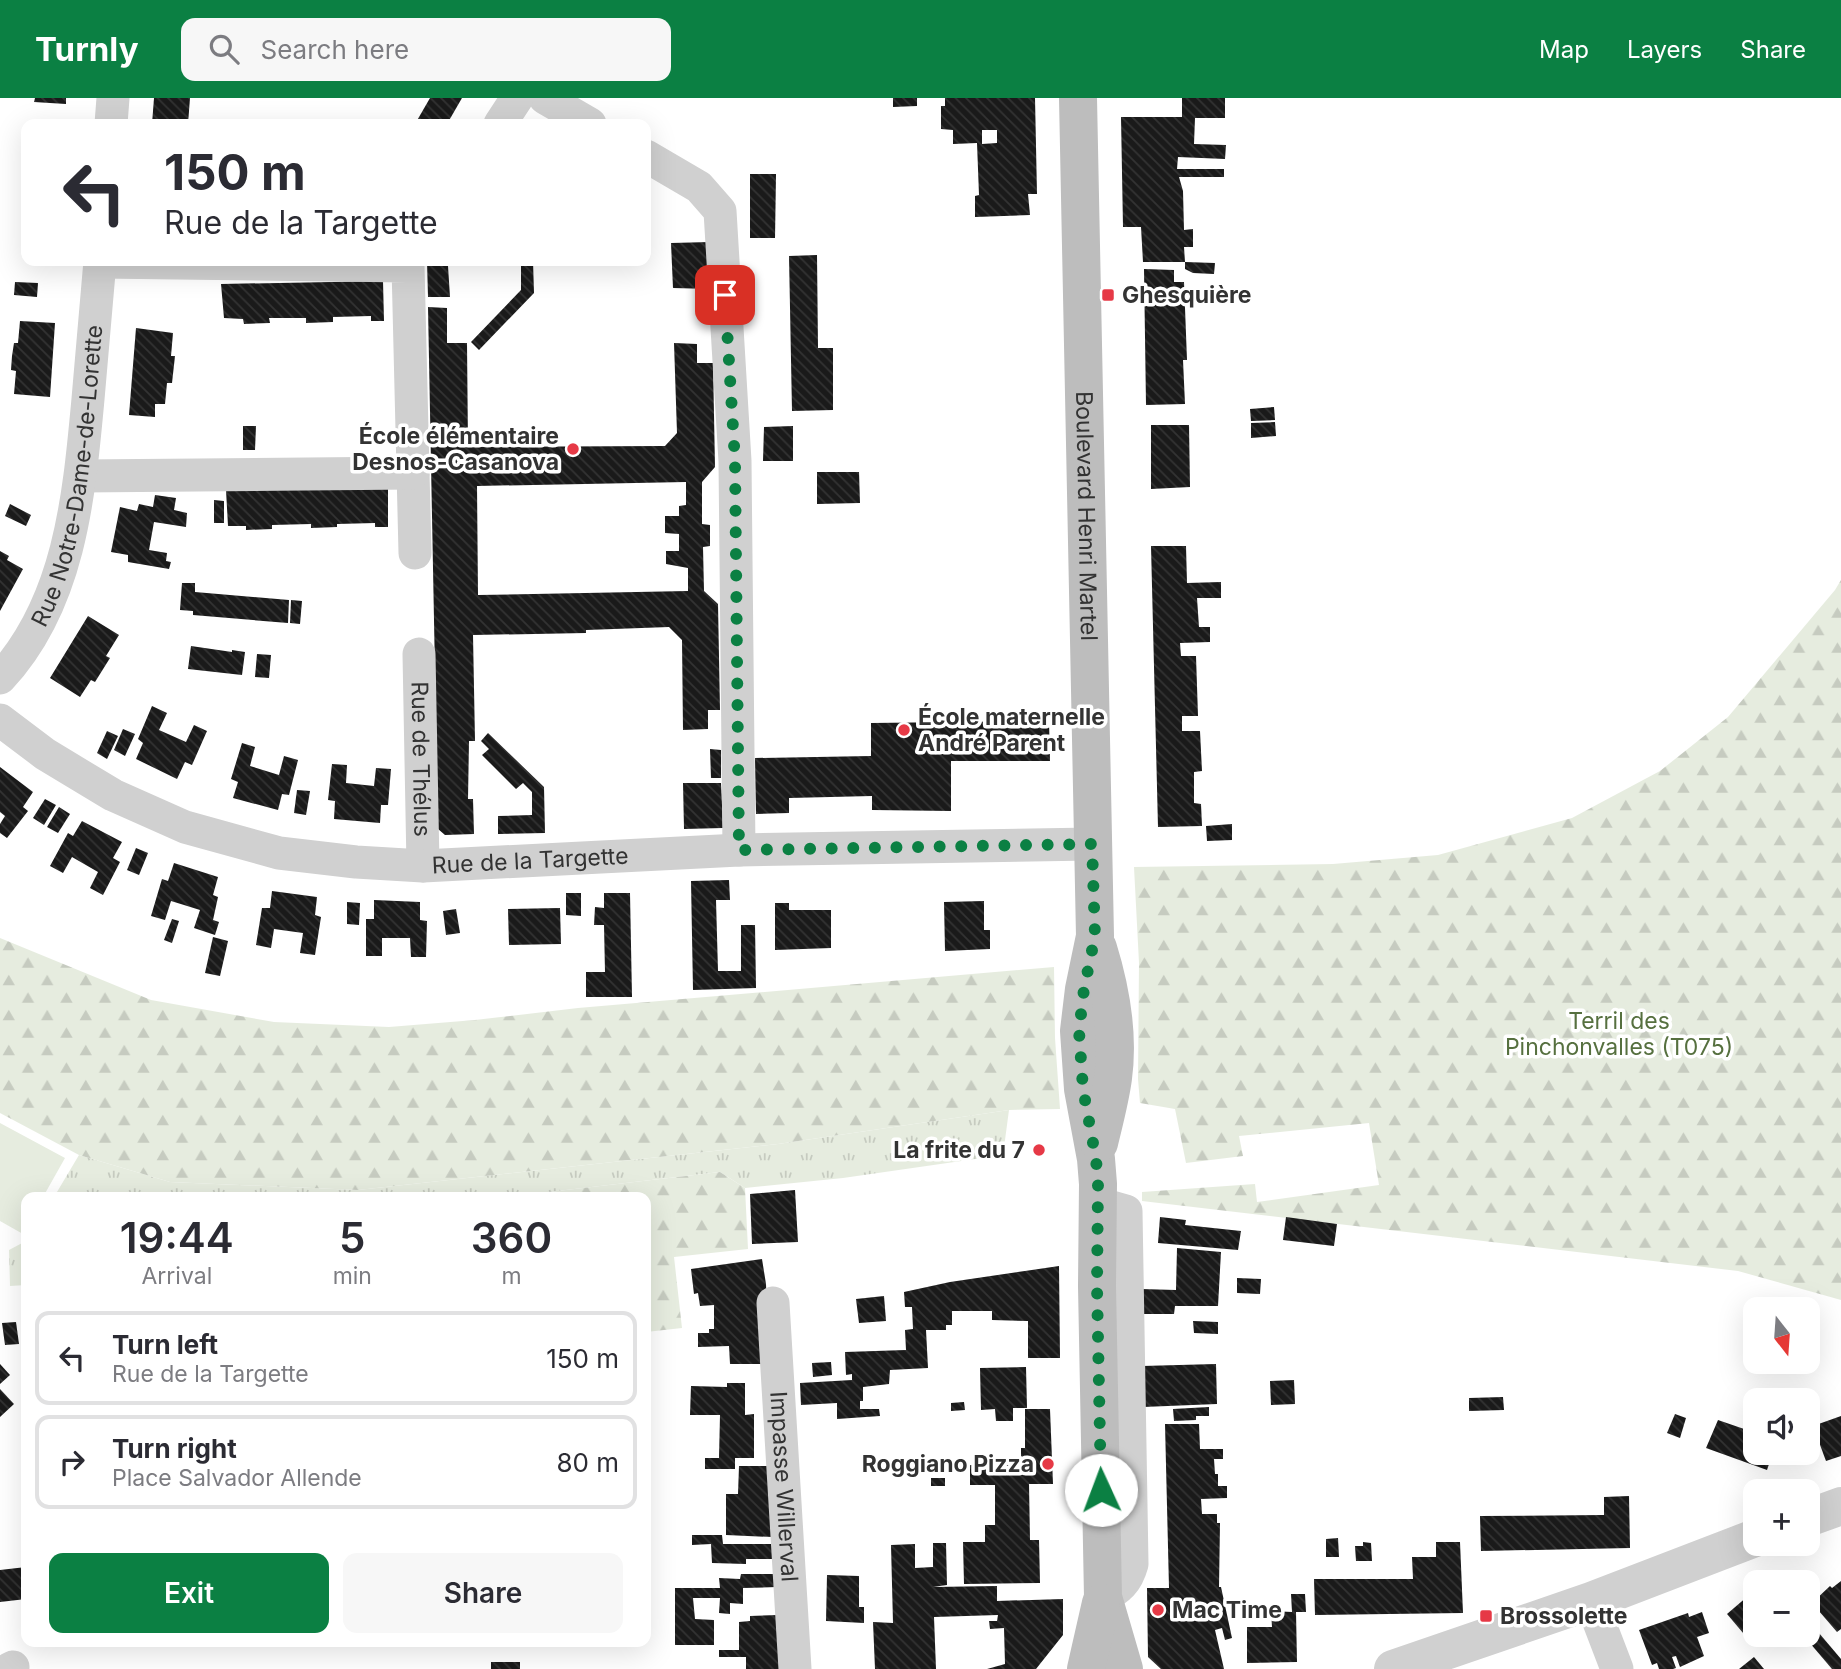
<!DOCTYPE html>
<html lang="en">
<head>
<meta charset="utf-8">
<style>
  body { margin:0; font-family:Inter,sans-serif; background:#f7f7f7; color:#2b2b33; height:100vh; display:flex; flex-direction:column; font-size:26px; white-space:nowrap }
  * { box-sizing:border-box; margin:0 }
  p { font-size:23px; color:#7c7c81 }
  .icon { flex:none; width:38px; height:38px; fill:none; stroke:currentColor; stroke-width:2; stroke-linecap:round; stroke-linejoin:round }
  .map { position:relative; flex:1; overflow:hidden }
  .panel { position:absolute; left:21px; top:1094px; width:630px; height:455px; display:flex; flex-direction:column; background:#fff; border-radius:14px; box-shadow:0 7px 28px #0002 }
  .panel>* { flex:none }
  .hud { position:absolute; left:21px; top:21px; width:630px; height:147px; border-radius:14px; box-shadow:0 7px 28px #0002; background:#fff; color:#2b2b33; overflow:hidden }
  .needle { width:46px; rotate:163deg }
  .controls { position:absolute; left:1743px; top:1199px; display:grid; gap:14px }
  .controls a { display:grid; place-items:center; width:77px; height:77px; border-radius:14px; background:#fff; box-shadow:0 7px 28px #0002; font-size:35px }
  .pin { position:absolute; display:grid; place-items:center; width:60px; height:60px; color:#fff; margin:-30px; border-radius:14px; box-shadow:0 4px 10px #0006 }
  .me { position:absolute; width:77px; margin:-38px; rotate:358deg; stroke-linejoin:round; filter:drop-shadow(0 0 5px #0008) }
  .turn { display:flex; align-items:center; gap:24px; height:147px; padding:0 28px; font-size:32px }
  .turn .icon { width:91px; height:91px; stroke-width:2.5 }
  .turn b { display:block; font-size:49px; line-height:60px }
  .eta { display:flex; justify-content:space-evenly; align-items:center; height:119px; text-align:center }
  .eta b { font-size:42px; font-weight:600; line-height:49px }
  .cta { display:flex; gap:14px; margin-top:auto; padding:14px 28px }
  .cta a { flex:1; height:80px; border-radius:14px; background:#0b8043; color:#fff; font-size:28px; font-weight:600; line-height:80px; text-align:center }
  .cta a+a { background:#f7f7f7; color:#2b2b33 }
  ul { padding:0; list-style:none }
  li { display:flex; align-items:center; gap:21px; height:94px; margin:0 14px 10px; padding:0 14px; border:4px solid #e1e1e2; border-radius:14px }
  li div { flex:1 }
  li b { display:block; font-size:26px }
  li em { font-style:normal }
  header { display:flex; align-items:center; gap:42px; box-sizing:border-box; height:98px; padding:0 35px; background:#0b8043; color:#fff }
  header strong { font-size:33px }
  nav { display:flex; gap:38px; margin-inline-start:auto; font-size:24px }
  .search { width:490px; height:63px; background:#f7f7f7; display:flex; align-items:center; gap:18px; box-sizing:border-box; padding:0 24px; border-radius:14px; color:#7c7c81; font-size:26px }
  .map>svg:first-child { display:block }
  .grass { fill:url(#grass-tufts) }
  .forest { fill:url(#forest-firs) }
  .garden { fill:#e6ecdf }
  .building { fill:url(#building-back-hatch); fill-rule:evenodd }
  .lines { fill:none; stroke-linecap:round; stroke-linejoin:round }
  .minor { stroke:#d0d0d0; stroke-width:33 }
  .tertiary { stroke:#d0d0d0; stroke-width:38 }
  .secondary { stroke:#bdbdbd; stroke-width:38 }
  .route { stroke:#0b8043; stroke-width:12; stroke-dasharray:0 21.6 }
  .poi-dot { fill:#e63946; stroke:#fff; stroke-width:2.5 }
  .labels { text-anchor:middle; stroke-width:7; stroke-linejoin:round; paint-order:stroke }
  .poi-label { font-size:23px; font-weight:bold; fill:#333; stroke:#fff; text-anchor:start }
  .street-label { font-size:23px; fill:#333; stroke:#fff }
  .park-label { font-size:23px; fill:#56703f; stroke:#fff }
</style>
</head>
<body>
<header>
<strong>Turnly</strong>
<div class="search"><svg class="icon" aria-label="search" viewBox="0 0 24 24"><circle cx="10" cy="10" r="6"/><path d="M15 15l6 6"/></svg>Search here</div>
<nav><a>Map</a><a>Layers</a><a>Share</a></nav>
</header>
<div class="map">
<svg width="1841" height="1571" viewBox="0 0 1841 1571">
  <defs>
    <pattern id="grass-tufts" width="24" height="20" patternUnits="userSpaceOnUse" patternTransform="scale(1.75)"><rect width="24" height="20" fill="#e6ecdf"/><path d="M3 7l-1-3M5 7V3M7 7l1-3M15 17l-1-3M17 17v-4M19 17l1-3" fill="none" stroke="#c6cbc0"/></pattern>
    <pattern id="forest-firs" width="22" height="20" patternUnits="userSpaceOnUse" patternTransform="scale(1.75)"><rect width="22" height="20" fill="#e6ecdf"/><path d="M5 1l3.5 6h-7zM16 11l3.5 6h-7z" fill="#c6cbc0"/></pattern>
    <pattern id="building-back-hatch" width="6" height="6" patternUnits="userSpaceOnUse" patternTransform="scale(1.75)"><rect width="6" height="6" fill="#1a1a1a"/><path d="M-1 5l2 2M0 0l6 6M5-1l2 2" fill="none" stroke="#333"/></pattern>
  </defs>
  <rect width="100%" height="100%" fill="#fff"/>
  <g class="grass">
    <path d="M1009 1012 1003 1057 843 1080 745 1090 720 1074 505 1099H54L79 1057 170 1084 358 1092 778 1046Z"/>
    <path d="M26 1143V1187L10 1188 9 1152Z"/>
  </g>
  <g class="forest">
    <path d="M1841 482V1202L1738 1173 1142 1103V1094L1255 1086 1257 1104 1379 1087 1369 1025 1239 1038 1243 1058 1186 1065 1175 1011 1140 1005 1138 981 1139 865 1134 769 1333 766 1438 757 1572 720 1660 673 1728 619 1835 492Z"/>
    <path d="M0 840 151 902 274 924 389 929 475 922 578 910 1054 869 1055 940 1060 1011 1009 1012 778 1046 358 1092 170 1084 79 1057 0 1015Z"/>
    <path d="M720 1074 745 1090 748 1151 674 1159 682 1230 646 1234V1099H505Z"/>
  </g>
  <path class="garden" d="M0 1025 65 1060 43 1099H26V1130L23 1136 0 1123Z"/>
  <g class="building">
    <path d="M35 0H66V6L34 4Z"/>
    <path d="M154 0H190L188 26H152Z"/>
    <path d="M430 0H462L447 26H415Z"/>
    <path d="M893 0H917V8L893 9Z"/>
    <path d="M945 0H1035L1037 96H1028L1030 117 975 119V98L979 97 977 45 953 46V32L941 31V8H945ZM982 32H997V45L982 46Z"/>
    <path d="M1182 0H1225V20H1195L1194 46 1226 47 1225 61 1178 59 1177 71H1224V79H1179L1183 93 1184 132 1193 131V149H1184L1185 164H1143L1141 129H1123L1121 19H1182Z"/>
    <path d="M750 76H776L775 140H750Z"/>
    <path d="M710 144 711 191 673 190 671 145Z"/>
    <path d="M817 157 818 250H833V312L792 313 789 158Z"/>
    <path d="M427 163H533L534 195 479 252 471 244 521 192V166L448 168 450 199H428Z"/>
    <path d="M1185 164 1215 165 1214 176 1193 175 1185 171Z"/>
    <path d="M1144 171 1174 172V184H1184L1187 262H1183L1185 306 1146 307Z"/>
    <path d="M383 183 384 223H371V218L333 219V224L306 225V220H269L270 225 244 226 243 221 224 220 221 186Z"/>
    <path d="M15 184 38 185 37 199 14 197Z"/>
    <path d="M701 195 711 196 712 225H702Z"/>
    <path d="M428 209 447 210V245H467L468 349 665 348 677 335 674 245 697 246V265H713L715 369 702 384V426L710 427V448L703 449 704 493 718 506 720 612H708V631L683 632 682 542 669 529 586 532V535L473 537 475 643H469L468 701H473L474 736 445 737 438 731ZM686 384V407L679 408V418H665V435L679 436V453H666V466L688 470V493L478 497 477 388Z"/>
    <path d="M20 223 55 225 50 299 14 296 16 273 11 272 12 258 14 245H18Z"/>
    <path d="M136 230 173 235 171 258H175L172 285H167L165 306H155V319L129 317Z"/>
    <path d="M1274 309 1275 322 1251 323 1250 311Z"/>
    <path d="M1275 324 1276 338 1251 340V325Z"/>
    <path d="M1151 327H1189L1190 389 1151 391Z"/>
    <path d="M243 328H256L255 352H243Z"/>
    <path d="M793 328V363H763L764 329Z"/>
    <path d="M817 374H859L860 405 817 406Z"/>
    <path d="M388 389V429H375V425L337 426V429L311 430V426L272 427V431L246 432V428H228L226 392Z"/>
    <path d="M155 397 176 400 174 412 187 415 186 429 154 424 149 452 167 455 166 463 171 464 169 471 128 464V457L111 454 120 409 137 413 139 406 153 409Z"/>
    <path d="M214 402 224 403V425H214Z"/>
    <path d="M10 406 31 417 26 428 5 418Z"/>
    <path d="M1151 448H1186L1187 485 1221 484V500H1197L1199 529H1210V544L1180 545 1181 558H1196L1198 618H1182V633H1200L1202 673 1194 674V705L1201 706 1202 728 1158 729Z"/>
    <path d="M0 453 9 458 7 462 23 471 0 513Z"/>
    <path d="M182 485H195V494L289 502 288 525 193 517V513L180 512Z"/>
    <path d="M291 502 302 503 300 526 290 525Z"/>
    <path d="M88 518 119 537 106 558 110 560 95 584 91 582 80 599 50 580Z"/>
    <path d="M191 548 232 554V552L245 554 242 577 188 571Z"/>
    <path d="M257 556 271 557 269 580 255 579Z"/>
    <path d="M152 608 167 615 159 632 186 644 194 627 207 633 192 667 185 664 177 681 136 661 143 645 138 641Z"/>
    <path d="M1049 623 1050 663H951V713L872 712V698L789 700V715L756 716 755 660 871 658V625Z"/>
    <path d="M123 631 135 636 125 658 114 652Z"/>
    <path d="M107 633 118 638 107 661 97 655Z"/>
    <path d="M488 635 544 689 545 735 498 736V718L532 717V694L523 685 516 691 482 657 489 651 481 643Z"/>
    <path d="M242 645 255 649 250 668 279 677 284 658 298 662 289 697 282 696 278 712 233 700 238 684 231 681Z"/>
    <path d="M710 651 721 652V680H711Z"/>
    <path d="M332 666 347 667 346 685 374 688 376 670 391 671 388 707H381L380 725 334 721 335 703 328 702Z"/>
    <path d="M0 669 33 694 23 709 28 713 7 740 0 735V726L5 718 0 714Z"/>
    <path d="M683 685H721L723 730 684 731Z"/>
    <path d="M297 692 310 693 306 717 294 715Z"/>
    <path d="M45 701 56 707 44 727 33 720Z"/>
    <path d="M59 709 70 716 58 735 47 729Z"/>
    <path d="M82 723 122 744 113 760 120 764 103 797 90 790 98 774 72 759 63 775 50 768 68 735 73 738Z"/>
    <path d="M1232 726V742L1207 743 1206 728Z"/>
    <path d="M136 750 148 755 139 777 127 772Z"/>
    <path d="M174 765 218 779 213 797 218 799 213 822 219 824 215 837 194 830 200 812 184 807 171 803 165 822 151 818 162 781 168 783Z"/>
    <path d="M729 782 730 802H716L718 873H741V827H755L756 890 693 892 691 783Z"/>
    <path d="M272 793 317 799 315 817 321 819 315 857 300 855 303 835 274 831 271 850 256 847 262 810H270Z"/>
    <path d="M566 795H581V818L566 817Z"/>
    <path d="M604 795H630L632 899H586V874H605L604 827H594L595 809 604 810Z"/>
    <path d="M374 802 420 804V822L427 823 426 859H411L410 840H382V858H366V821H374Z"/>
    <path d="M984 803V832H990V851L945 853 944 804Z"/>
    <path d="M347 804 360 805 359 827 347 826Z"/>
    <path d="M775 805H789V812H831V850L775 852Z"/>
    <path d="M560 810 561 846 509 847 508 811Z"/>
    <path d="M456 811 460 835 446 837 443 813Z"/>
    <path d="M172 821 179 823 172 845 164 842Z"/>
    <path d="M213 839 228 843 220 878 205 875Z"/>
    <path d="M795 1092 798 1144 752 1146 750 1096Z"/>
    <path d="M1160 1119 1186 1122 1185 1127 1241 1133 1238 1152 1158 1145Z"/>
    <path d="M1286 1119 1337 1126 1334 1148 1283 1142Z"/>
    <path d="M1177 1150 1221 1154 1218 1208H1175L1174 1216H1141V1191L1176 1192Z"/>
    <path d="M762 1161 766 1186 769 1266H730L729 1248 698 1249V1235H709V1231H714V1207L700 1208 698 1195 694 1196 691 1171Z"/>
    <path d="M1059 1168 1060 1260H1028V1223L992 1222V1213H952V1227H946V1232H926L928 1270 890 1272 889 1286 863 1289V1303H860V1311H879L880 1318 837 1321V1305L801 1307 800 1285 852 1282V1276L846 1277 845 1254 906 1252 905 1232 913 1231 912 1209H905L904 1194 950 1184Z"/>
    <path d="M1237 1180 1261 1181 1260 1196 1237 1195Z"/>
    <path d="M884 1198 886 1223 859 1225 856 1201Z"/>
    <path d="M1193 1223 1218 1224V1236L1194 1235Z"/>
    <path d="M16 1224 19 1246 5 1247 2 1225Z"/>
    <path d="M831 1264 832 1277 813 1279 812 1265Z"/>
    <path d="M0 1266 10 1277 0 1286Z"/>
    <path d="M1216 1266 1217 1306 1143 1309 1142 1268Z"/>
    <path d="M1026 1269 1027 1310H1013V1323H996L995 1311 981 1312 980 1270Z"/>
    <path d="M1294 1282 1295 1306 1271 1307 1270 1283Z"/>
    <path d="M727 1285H745V1317L754 1316V1360H735V1371H705V1360H719L720 1317H690L691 1288 727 1289Z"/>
    <path d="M0 1291 14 1306 0 1319Z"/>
    <path d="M1503 1299 1504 1312 1469 1313V1300Z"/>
    <path d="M964 1304 965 1312 951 1313V1305Z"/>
    <path d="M1209 1309V1318H1196V1322L1174 1323 1173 1311Z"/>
    <path d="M1755 1310V1354H1773L1767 1372 1706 1350 1718 1322 1747 1332Z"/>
    <path d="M1025 1311H1050L1053 1386H1029L1030 1442H1039L1040 1485 964 1486 963 1444H985V1427H995V1387H970V1367L1021 1366V1350H1025Z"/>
    <path d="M1675 1316 1686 1320 1680 1340 1667 1335Z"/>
    <path d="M1841 1318V1358L1826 1363 1813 1328Z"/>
    <path d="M1165 1326H1199L1200 1351H1223V1361H1214L1215 1376H1218V1388H1227V1400L1201 1401 1202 1416H1217V1425H1220L1219 1489H1221L1232 1540 1225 1542 1222 1530 1215 1532 1224 1571H1161L1148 1559 1147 1490H1169Z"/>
    <path d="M739 1368H771L772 1439 726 1437V1396H738Z"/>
    <rect x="931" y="1380" width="14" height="8"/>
    <path d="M1629 1398 1630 1450 1481 1453 1480 1418 1604 1417V1399Z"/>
    <path d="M692 1437H722L723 1446H775L776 1461H746V1466L712 1465 711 1446 692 1447Z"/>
    <path d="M1338 1440 1339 1459H1326V1441Z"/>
    <path d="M1363 1444 1371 1445 1372 1463H1356L1355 1448H1363Z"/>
    <path d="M1436 1444H1460L1463 1515 1315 1517 1314 1481H1413L1412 1459H1436Z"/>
    <path d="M933 1445H946L947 1487 933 1489 997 1488V1503L1063 1501V1537L1036 1571H987L1005 1566 1004 1530 990 1531 989 1523H997L998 1517 934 1519 936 1571H875L873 1524 893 1525 891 1447 915 1446V1470L933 1469Z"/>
    <path d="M26 1469V1501L0 1504V1472Z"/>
    <path d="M741 1476H776L777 1489 743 1490V1506L730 1505V1516L719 1515 720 1500H693L695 1521 714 1522V1547H675V1490H720L719 1480 740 1481Z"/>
    <path d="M827 1477 859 1478V1509H864V1525L826 1523Z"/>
    <path d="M1841 1483V1531L1837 1534 1812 1505 1830 1488 1832 1490Z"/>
    <path d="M1755 1492V1537L1749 1542 1727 1516Z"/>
    <path d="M1291 1496H1305L1306 1514H1296L1297 1564 1247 1565V1529H1272L1271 1513 1292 1514Z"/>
    <path d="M1702 1514 1709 1535 1697 1539 1704 1558 1680 1569 1676 1558 1672 1559 1676 1570 1673 1571H1659L1657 1565 1652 1567 1639 1532 1688 1515 1689 1519Z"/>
    <path d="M778 1517 780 1571H746V1559H719V1552H739V1524L750 1523V1518Z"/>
    <path d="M1819 1535 1841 1561V1571H1832L1809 1544Z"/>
    <path d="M1754 1559 1764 1571H1739Z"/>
    <rect x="491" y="1564" width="29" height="7"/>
  </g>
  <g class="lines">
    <g class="minor">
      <path d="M545 0 590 26"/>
      <path d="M111 26 113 0"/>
      <path d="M500 26 517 0"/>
      <path d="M646 58 699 89 720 113 735 363 739 752"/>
      <path d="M100 164 408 168 415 455"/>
      <path d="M81 378 413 375"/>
      <path id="s1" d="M419 556 423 768"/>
      <path id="s2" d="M0 580C70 505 79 398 88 301 92 255 96 209 100 163"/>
      <path id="s3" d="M0 622 45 656 113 697 185 729 279 755 356 764 423 768 739 752 1092 746"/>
      <path d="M1098 1105 1126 1113 1132 1466C1127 1484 1119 1491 1103 1499"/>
      <path id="s4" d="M773 1205 795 1571"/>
      <path d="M1591 1503 1617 1571"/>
      <path d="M9 1571 13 1569"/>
    </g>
    <g class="tertiary">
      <path d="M1808 1420 1841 1408"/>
      <path d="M1393 1571 1591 1503 1755 1440"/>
    </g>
    <g class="secondary">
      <path id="s5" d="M1078 0 1095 838 1084 891 1079 933 1083 991 1096 1061 1098 1086 1097 1188 1103 1499 1124 1571"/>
      <path d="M1098 850C1111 892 1119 936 1113 980 1110 1002 1104 1024 1099 1045"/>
      <path d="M1086 1571 1101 1505"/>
    </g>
  </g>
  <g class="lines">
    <path class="route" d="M725 197 735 363 739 752 1092 746 1095 838 1084 891 1079 933 1083 991 1096 1061 1098 1086 1097 1188 1101 1392"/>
  </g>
  <g class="poi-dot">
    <rect x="1101" y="190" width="14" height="14" rx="3.5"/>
    <circle cx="573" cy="351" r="7"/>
    <circle cx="904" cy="632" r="7"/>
    <circle cx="1039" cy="1052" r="7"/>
    <circle cx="1048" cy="1366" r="7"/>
    <circle cx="1158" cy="1512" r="7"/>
    <rect x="1479" y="1511" width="14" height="14" rx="3.5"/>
  </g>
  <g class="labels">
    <g class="poi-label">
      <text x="1122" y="205">Ghesquière</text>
      <text x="559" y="346" text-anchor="end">École élémentaire<tspan x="559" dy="26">Desnos-Casanova</tspan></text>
      <text x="918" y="627">École maternelle<tspan x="918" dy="26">André Parent</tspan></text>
      <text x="1025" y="1060" text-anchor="end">La frite du 7</text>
      <text x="1034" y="1374" text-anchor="end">Roggiano Pizza</text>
      <text x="1172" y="1520">Mac Time</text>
      <text x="1500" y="1526">Brossolette</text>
    </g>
    <g class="street-label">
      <text dy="8" stroke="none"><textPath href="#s2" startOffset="219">Rue Notre-Dame-de-Lorette</textPath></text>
      <text dy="8" stroke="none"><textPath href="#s5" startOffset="418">Boulevard Henri Martel</textPath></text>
      <text dy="8" stroke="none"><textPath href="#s1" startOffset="105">Rue de Thélus</textPath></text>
      <text dy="8" stroke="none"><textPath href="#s3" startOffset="564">Rue de la Targette</textPath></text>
      <text dy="8" stroke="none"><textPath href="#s4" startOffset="184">Impasse Willerval</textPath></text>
    </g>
    <g class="park-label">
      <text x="1619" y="931">Terril des<tspan x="1619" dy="26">Pinchonvalles (T075)</tspan></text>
    </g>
  </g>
</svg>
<div class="controls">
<a><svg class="needle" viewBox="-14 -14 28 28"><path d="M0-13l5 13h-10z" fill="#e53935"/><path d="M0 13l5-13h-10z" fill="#7c7c81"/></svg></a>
<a><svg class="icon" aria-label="sound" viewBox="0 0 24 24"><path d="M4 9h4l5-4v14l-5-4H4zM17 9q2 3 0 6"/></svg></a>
<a>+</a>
<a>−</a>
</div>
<div class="pin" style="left:725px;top:197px;background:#d93025"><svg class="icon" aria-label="arrive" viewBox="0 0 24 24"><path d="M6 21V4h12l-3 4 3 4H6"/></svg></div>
<svg class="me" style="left:1101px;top:1392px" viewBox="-20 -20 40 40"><circle r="19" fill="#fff"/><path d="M0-13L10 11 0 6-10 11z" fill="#0b8043"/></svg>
<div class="hud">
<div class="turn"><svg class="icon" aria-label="left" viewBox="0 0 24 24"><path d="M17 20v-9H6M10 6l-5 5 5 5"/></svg><div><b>150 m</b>Rue de la Targette</div></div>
</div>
<section class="panel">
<div class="eta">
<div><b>19:44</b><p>Arrival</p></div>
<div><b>5</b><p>min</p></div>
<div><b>360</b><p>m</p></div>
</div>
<ul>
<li><svg class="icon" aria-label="left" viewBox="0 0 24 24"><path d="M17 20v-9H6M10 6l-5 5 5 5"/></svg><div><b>Turn left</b><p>Rue de la Targette</p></div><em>150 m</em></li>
<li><svg class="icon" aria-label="right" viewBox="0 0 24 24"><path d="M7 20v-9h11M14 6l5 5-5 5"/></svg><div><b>Turn right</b><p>Place Salvador Allende</p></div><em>80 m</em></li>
</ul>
<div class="cta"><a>Exit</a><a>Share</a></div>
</section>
</div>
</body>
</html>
